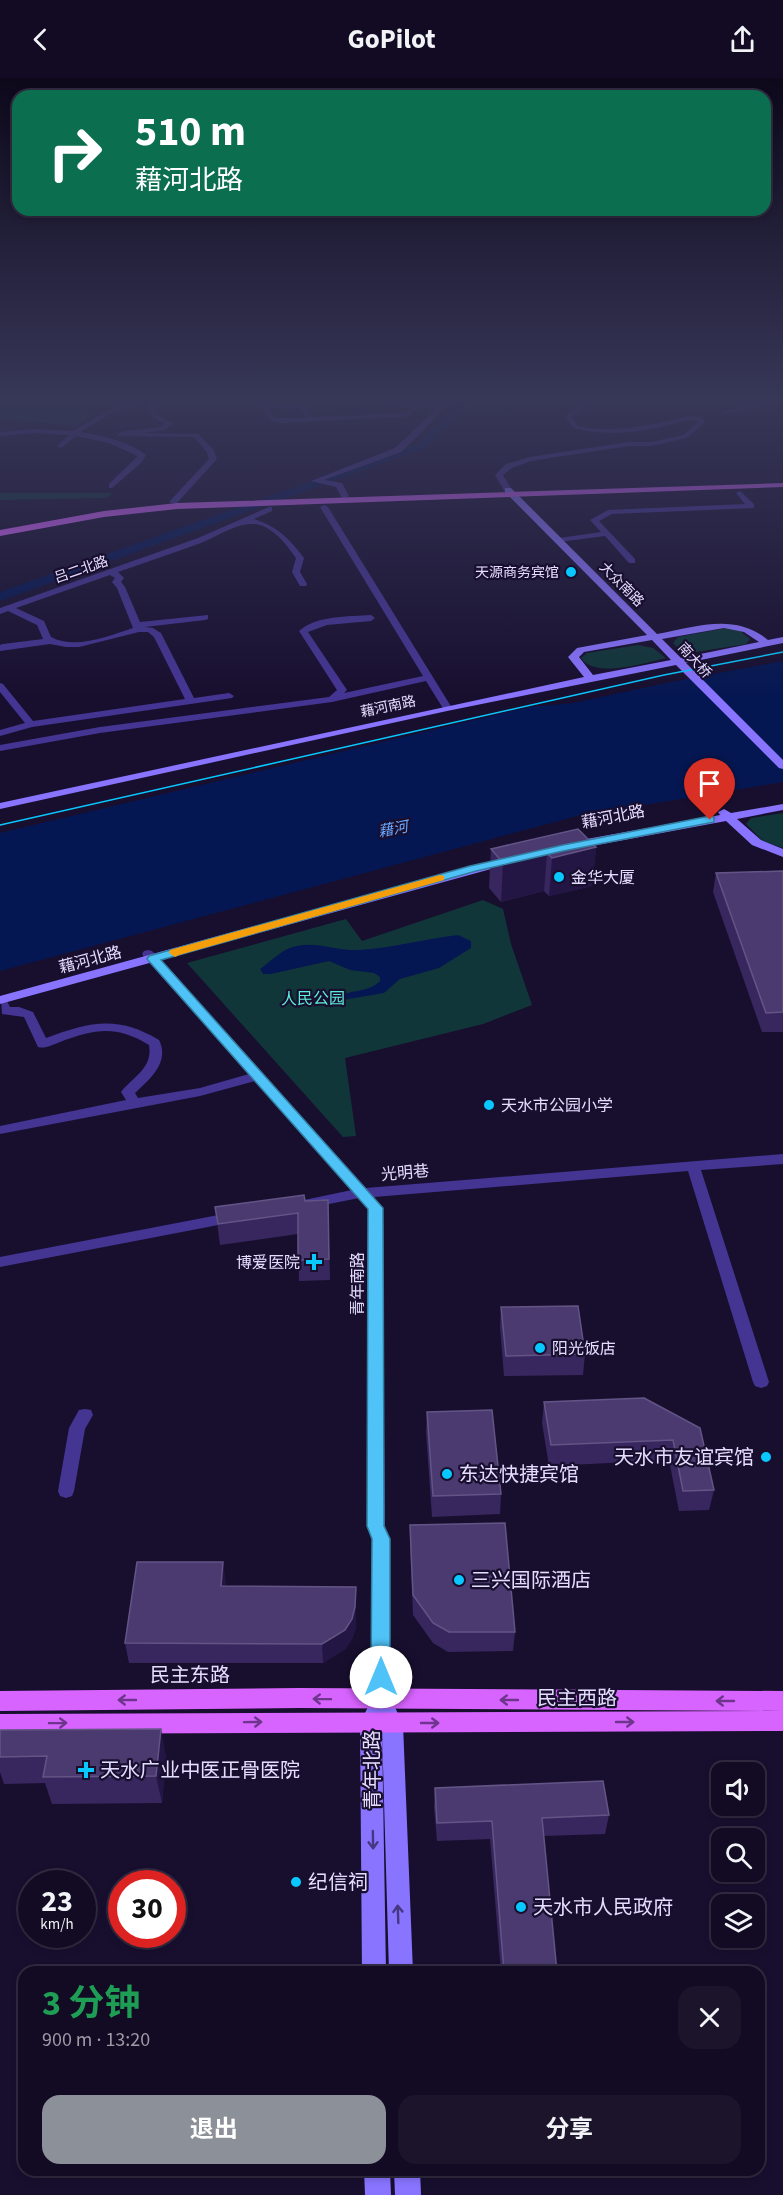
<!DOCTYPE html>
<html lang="zh">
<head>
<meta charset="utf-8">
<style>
  body { margin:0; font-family:"Source Sans 3","Noto Sans SC",sans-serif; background:#1b142b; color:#f1f3f6; height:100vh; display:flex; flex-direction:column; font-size:22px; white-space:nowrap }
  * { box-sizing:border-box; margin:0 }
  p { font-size:20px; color:#9c9ba6 }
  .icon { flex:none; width:33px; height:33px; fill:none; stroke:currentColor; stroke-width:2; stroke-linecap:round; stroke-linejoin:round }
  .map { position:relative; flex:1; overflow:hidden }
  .panel { position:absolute; left:18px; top:1888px; width:747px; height:210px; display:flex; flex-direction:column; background:#120b23; border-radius:18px; box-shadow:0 3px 9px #0003,0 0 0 2px #312b41 }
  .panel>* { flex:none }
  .hud { position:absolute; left:12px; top:12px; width:759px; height:126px; border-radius:18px; box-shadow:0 3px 9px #0003,0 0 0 2px #312b41; background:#0b6e4f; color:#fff; overflow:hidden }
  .fabs { position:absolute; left:711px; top:1684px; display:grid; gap:12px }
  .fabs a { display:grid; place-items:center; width:54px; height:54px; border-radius:12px; background:#120b23; box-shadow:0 3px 9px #0003,0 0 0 2px #312b41; font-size:30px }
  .speed { position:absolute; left:18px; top:1792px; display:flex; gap:12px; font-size:30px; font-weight:700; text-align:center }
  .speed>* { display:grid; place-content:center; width:78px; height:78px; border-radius:50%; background:#120b23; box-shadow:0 3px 9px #0003,0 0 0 2px #312b41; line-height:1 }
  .speed small { font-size:15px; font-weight:400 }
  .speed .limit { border:9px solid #d22; background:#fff; color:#111 }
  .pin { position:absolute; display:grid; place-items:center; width:51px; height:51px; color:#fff; margin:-62px -26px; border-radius:50% 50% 50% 0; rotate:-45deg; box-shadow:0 0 6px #0007 }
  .pin .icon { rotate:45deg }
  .me { position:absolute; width:66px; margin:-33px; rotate:0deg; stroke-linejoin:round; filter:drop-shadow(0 0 4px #0008) }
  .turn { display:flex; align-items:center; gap:21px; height:126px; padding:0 24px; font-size:27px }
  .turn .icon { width:78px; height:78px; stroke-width:2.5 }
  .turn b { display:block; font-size:42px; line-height:51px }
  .round { display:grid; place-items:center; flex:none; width:63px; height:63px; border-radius:18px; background:#1b142b }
  .overview { display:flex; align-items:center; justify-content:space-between; height:102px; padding:0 24px }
  h1 { font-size:36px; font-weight:700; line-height:45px; color:#1e9e55 }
  .button { display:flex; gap:12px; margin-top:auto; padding:12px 24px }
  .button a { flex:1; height:69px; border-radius:18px; background:#8c9099; color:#fff; font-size:24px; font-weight:700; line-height:69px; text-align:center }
  .button a+a { background:#1b142b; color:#f1f3f6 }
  header { display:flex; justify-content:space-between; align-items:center; height:78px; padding:0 24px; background:#120b23; font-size:27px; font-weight:700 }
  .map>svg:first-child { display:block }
  .green { fill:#11363a }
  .water { fill:#051752 }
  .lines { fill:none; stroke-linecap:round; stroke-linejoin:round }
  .river { fill:#051752; fill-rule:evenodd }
  .street { fill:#443593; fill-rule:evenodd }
  .secondary { fill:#8974ff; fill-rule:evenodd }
  .primary { fill:#d864ff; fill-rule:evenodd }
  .tram { stroke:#09c8ff; stroke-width:1.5 }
  .wall { fill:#38275e }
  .shaded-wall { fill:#231544 }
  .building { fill:#4b3a6f; stroke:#635486; stroke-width:1.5 }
  .oneway { stroke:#6e358d }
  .oneway2 { stroke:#453782 }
  .route { fill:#4fc3f7; stroke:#337fa1; stroke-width:1.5 }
  .slow { fill:#f59e0b }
  .poi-dot { fill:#09c8ff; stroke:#180f2f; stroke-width:2 }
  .labels { text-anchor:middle; stroke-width:4.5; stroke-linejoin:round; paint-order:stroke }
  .far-street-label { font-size:14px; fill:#e5ddff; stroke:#180f2f }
  .far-poi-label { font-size:14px; fill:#e5ddff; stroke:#180f2f; text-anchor:end }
  .far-water-label { font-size:15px; font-style:italic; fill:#6ba8ff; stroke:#180f2f }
  .street-label { font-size:16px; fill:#e5ddff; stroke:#180f2f }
  .poi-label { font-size:16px; fill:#e5ddff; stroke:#180f2f; text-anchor:start }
  .park-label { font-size:16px; fill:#5beddb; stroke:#180f2f }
  .near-poi-label { font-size:20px; fill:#e5ddff; stroke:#180f2f; text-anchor:start }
  .near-street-label { font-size:20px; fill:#e5ddff; stroke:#180f2f }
</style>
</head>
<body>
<header><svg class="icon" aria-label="back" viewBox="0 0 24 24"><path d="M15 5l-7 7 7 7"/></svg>GoPilot<svg class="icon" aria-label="share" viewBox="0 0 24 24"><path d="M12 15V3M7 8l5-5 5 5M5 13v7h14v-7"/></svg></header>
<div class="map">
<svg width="783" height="2117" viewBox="0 0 783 2117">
  <rect width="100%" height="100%" fill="#180f2f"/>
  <g class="green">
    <path d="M0 322H41L97 333 76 348 0 341Z"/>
    <path d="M0 415H113L106 420 0 422Z"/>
    <path d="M726 550 739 552 750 561 746 566 684 576 673 565 678 559Z"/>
    <path d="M638 567 653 570 666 580C645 585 595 601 581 580L587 575Z"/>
    <path d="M783 735V770L763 763 746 746 751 740Z"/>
    <path d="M483 822 503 831 511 866 532 927 483 946 345 980 356 1058 343 1059 187 885 346 841 362 863Z"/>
  </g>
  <g class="water">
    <path d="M783 583V704L577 738 0 893V755L529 629 573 625 671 604Z"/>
    <path d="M458 857 471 863V870L439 890 400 901 384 915 343 922 336 920C349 911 369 915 380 903V899L374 895 350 892 329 883 271 896H263L260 891C269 885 280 873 290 870 313 861 335 873 358 872 392 870 424 861 458 857Z"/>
  </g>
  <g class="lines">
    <path class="river" d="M461 322H473L425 370 0 523V514L417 366Z"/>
    <g class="street">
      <path d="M139 322H150L159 338 173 346 164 352 144 355 198 356 213 371 217 381 176 426 169 424 209 381 207 374 194 359 118 358 120 354 160 349 165 346 154 340 145 324 113 334 81 354C103 358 128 363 146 377L142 384 112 410H109V406L138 378 109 365 76 358 61 370 57 368 69 357 34 355 0 358V354L34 351 73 353 108 332Z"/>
      <path d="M256 322H261L265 325 304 327 312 339 404 335 411 330 377 322 414 323 440 328 446 322H452L422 354 401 374 324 402 342 405 349 418 345 420H342L336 409 311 403 395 370 436 331 417 329 411 337 404 339 280 345 270 342ZM268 329 300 330 306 340H274Z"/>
      <path d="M588 322H595L572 339 578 348C604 354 633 350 659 345 674 343 686 336 701 339L705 344 687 360 651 368H629L531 383 512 390 503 397 512 412 505 414 495 397 506 386 530 379 629 364H651L683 357 698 344C689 338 673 347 662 349 633 355 602 358 573 350L566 339 570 333Z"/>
      <path d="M774 322H783V324L725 336 722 334Z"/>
      <path d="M740 413 754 426V430L612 436 599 443 635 481V485H629L605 458 559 464 555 462 559 460 601 454 590 442 608 432 745 426 736 415Z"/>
      <path d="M324 427 328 429 452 630 450 632H444L426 603 332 624 100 655 0 673V667L100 649 329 619 337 612 299 553C317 537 348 539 371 537L375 540 371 543 327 547 308 554 347 612 344 615 423 598 320 429Z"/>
      <path d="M269 429H272V433L254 441C277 448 290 461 304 480L300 494 307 506 306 508H300L292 494 296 480C287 467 271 446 253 446 237 445 218 458 201 465 174 475 146 484 118 494L124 500 121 504 125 509 140 544 208 537V541L205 542 145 549 153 550 161 555 194 620 229 615 234 618 232 620 32 649 0 658V652L25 645 0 614V605L3 606 33 643 185 621 154 559 148 554H139L79 569H66L50 566 0 573V567L3 566 43 561 37 547 8 533 0 536V530L198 460ZM110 497 115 500 112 504 117 510 133 550C109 558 75 572 51 559L44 543 16 530Z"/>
      <path d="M148 872 152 873 366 1110 783 1076V1086L701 1092 769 1304 767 1308 761 1310 755 1308 753 1304 688 1093 374 1119 382 1129 385 1448 390 1461V1622L388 1628 381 1631 374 1628 372 1622V1461L367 1448 368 1130 359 1120 309 1130 304 1128 302 1125 304 1122 352 1112 255 1003 200 1018 0 1056V1048L126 1022 121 1014C134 998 153 990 149 967 116 947 95 951 60 964 52 967 45 971 38 969L24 939 2 936 1 918 5 919 10 929H19L33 934 46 960C90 944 117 937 159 962 170 984 150 1001 135 1015L138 1020 200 1010 249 996 144 879 142 876 144 873Z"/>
      <path d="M234 1134 239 1135 241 1139 239 1143 0 1189V1179Z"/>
      <path d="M85 1331 91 1332 93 1337 85 1351 74 1413 72 1418 66 1420 60 1418 58 1413 69 1350 79 1332Z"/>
    </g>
    <g class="secondary">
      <path d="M505 410H511L657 556C695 549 735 534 768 562L783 559V565L686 585 783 682V691L779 690 676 587 447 633 0 731V725L584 599 568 579 577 570 647 557 505 414ZM724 550 744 554 759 564 681 580 662 561ZM652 562 671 582 593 597 579 579 584 574Z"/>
      <path d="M783 726V732L737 741 761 762 783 771V779L752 767 726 743 570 772 564 768 570 764 720 737 718 734 724 731 731 735Z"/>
      <path d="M509 778 513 779V785L0 926V918Z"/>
      <path d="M381 1612 388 1615 403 1646 413 1894H389L382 1653 386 1894H362L360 1645 368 1629 373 1627 371 1622 374 1615Z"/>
      <path d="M364 2092H390L391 2117H365Z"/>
      <path d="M394 2092H420L421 2117H395Z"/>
    </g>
    <g class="primary">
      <path d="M783 405V409L177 431 104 439 0 458V452L104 433 177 425Z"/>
      <path d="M299 1610 783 1613V1633L299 1630 0 1633V1613Z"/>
      <path d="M783 1633V1653L0 1656V1636Z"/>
    </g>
    <path class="tram" d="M0 747 664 597 783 574"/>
  </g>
  <g class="wall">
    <path d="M596 769 592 808 549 818 544 813 501 824 489 810 491 771Z"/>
    <path d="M783 793V954H762L713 814 716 795Z"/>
    <path d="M328 1122 330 1202 299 1203 298 1156 220 1167 215 1129 305 1123Z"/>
    <path d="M501 1229 585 1276 583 1297 504 1298 500 1249Z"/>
    <path d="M644 1320 714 1412 709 1432 679 1433 669 1382 549 1388 542 1345 544 1324Z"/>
    <path d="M427 1334 501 1416 500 1436 432 1439 426 1354Z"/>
    <path d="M410 1447 515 1554 513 1573 448 1574 433 1565 413 1537 410 1467Z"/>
    <path d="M226 1504 225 1508 356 1509V1549L352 1561 345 1571 323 1585H129L125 1565Z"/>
    <path d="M0 1652 166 1678 162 1725 52 1726 45 1705 4 1706 0 1694Z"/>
    <path d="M435 1710 609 1737 605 1756 543 1758 557 1894H501L490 1761 437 1763 434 1729Z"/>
  </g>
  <g class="shaded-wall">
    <path d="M596 769 592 808 549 818 552 780Z"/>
    <path d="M547 775 544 813 501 824 503 785Z"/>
    <path d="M223 1484 226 1504 224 1528 221 1508Z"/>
    <path d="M356 1509V1549L352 1561 345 1571 323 1585 322 1566Z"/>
    <path d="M161 1651 166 1678 162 1725 156 1698Z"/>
  </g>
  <g class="building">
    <path d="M578 751 596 769 552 780 547 775 503 785 491 771Z"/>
    <path d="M783 793V934L766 935 716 795Z"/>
    <path d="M304 1117 305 1123 328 1122 329 1181 298 1182V1135L218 1146 215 1129Z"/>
    <path d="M578 1228 585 1276 506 1278 501 1229Z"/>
    <path d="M644 1320 700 1350 714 1412 683 1413 673 1362 551 1367 544 1324Z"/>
    <path d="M492 1332 501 1416 433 1418 427 1334Z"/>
    <path d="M505 1445 515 1554H449L433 1545 413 1517 410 1447Z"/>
    <path d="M137 1484H223L221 1508 356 1509 355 1529 352 1541 345 1552 322 1566 125 1565Z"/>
    <path d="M161 1651 156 1698 43 1699 47 1678 0 1679V1652Z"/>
    <path d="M603 1703 609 1737 542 1740 557 1894H504L492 1743 437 1745 435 1710Z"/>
  </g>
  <defs><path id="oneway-shaft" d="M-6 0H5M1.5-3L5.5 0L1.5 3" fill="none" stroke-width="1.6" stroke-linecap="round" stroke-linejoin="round" transform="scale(1.5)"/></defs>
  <g class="oneway">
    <use href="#oneway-shaft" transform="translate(322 1621) rotate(-179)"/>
    <use href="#oneway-shaft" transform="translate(127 1622) rotate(180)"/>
    <use href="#oneway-shaft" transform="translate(509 1622) rotate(-180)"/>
    <use href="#oneway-shaft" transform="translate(725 1623) rotate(-180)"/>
    <use href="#oneway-shaft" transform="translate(253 1644) rotate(-1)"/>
    <use href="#oneway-shaft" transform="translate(625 1644)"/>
    <use href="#oneway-shaft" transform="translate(58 1645) rotate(-1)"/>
    <use href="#oneway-shaft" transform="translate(430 1645)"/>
  </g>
  <g class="oneway2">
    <use href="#oneway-shaft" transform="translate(373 1762) rotate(89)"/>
    <use href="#oneway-shaft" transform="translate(398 1836) rotate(-92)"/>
  </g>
  <linearGradient id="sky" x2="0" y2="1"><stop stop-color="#0d081a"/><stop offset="0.52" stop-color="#373758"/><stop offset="1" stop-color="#373758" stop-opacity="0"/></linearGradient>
  <rect width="783" height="618" fill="url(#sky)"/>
  <path class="route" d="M710 738 714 739V744L563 773 476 793 161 882 383 1130 384 1425V1448L390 1461V1599L387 1605 381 1607 374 1605 371 1599 372 1461 367 1448 368 1131 147 881 149 878 470 788 563 767Z"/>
  <path class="slow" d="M440 797 444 798V802L179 877 175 879 169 875 170 872Z"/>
  <g class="poi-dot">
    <circle cx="571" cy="494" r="6"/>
    <circle cx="559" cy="799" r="6"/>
    <circle cx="489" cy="1027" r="6"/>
    <path d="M311 1175h6v6h6v6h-6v6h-6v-6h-6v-6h6z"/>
    <circle cx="540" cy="1270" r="6"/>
    <circle cx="766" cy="1379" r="6"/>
    <circle cx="447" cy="1396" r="6"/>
    <circle cx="459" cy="1502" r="6"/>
    <path d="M83 1683h6v6h6v6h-6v6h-6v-6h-6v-6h6z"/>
    <circle cx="296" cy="1804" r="6"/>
    <circle cx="521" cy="1829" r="6"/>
  </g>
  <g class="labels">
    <g class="far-street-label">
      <text transform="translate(81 491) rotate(-19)" y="5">吕二北路</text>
      <text transform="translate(622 506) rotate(45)" y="5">大众南路</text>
      <text transform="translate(695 582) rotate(48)" y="5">南大桥</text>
      <text transform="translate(388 628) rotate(-12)" y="5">藉河南路</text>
    </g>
    <g class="far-poi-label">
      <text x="559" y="499">天源商务宾馆</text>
    </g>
    <g class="far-water-label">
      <text transform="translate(393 751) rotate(-11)" y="5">藉河</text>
    </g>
    <g class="street-label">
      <text transform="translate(613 738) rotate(-11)" y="6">藉河北路</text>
      <text transform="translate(90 881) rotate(-15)" y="6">藉河北路</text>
      <text transform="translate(405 1094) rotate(-5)" y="6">光明巷</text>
      <text transform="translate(357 1206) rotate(-90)" y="6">青年南路</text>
    </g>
    <g class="poi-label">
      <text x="571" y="805">金华大厦</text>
      <text x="501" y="1033">天水市公园小学</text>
      <text x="300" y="1190" text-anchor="end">博爱医院</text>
      <text x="552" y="1276">阳光饭店</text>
    </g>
    <g class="park-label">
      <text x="313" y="926">人民公园</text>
    </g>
    <g class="near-poi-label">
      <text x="754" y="1386" text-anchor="end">天水市友谊宾馆</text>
      <text x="459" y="1403">东达快捷宾馆</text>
      <text x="471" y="1509">三兴国际酒店</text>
      <text x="100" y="1699">天水广业中医正骨医院</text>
      <text x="308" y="1811">纪信祠</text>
      <text x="533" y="1836">天水市人民政府</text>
    </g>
    <g class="near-street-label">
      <text x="190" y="1604">民主东路</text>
      <text x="577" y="1627">民主西路</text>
      <text transform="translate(372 1692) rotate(-90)" y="7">青年北路</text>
    </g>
  </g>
</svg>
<div class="fabs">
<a><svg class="icon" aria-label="sound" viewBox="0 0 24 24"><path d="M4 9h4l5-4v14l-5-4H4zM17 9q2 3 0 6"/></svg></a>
<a><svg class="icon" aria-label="search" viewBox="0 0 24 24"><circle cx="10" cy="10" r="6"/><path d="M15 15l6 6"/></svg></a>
<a><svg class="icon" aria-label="layers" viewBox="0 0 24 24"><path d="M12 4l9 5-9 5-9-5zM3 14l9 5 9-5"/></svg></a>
</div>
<div class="speed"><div>23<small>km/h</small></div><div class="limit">30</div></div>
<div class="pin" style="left:710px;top:742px;background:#d93025"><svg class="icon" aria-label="arrive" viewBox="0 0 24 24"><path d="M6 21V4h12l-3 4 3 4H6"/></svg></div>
<svg class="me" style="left:381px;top:1599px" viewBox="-20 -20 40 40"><circle r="19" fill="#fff"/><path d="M0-13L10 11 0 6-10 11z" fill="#4fc3f7"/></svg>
<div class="hud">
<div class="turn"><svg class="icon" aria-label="right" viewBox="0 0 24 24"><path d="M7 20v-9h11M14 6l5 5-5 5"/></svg><div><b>510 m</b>藉河北路</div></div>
</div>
<section class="panel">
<div class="overview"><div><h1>3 分钟</h1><p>900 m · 13:20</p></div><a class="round"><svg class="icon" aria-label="close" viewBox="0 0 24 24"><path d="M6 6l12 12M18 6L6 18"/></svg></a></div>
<div class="button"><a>退出</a><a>分享</a></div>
</section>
</div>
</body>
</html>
